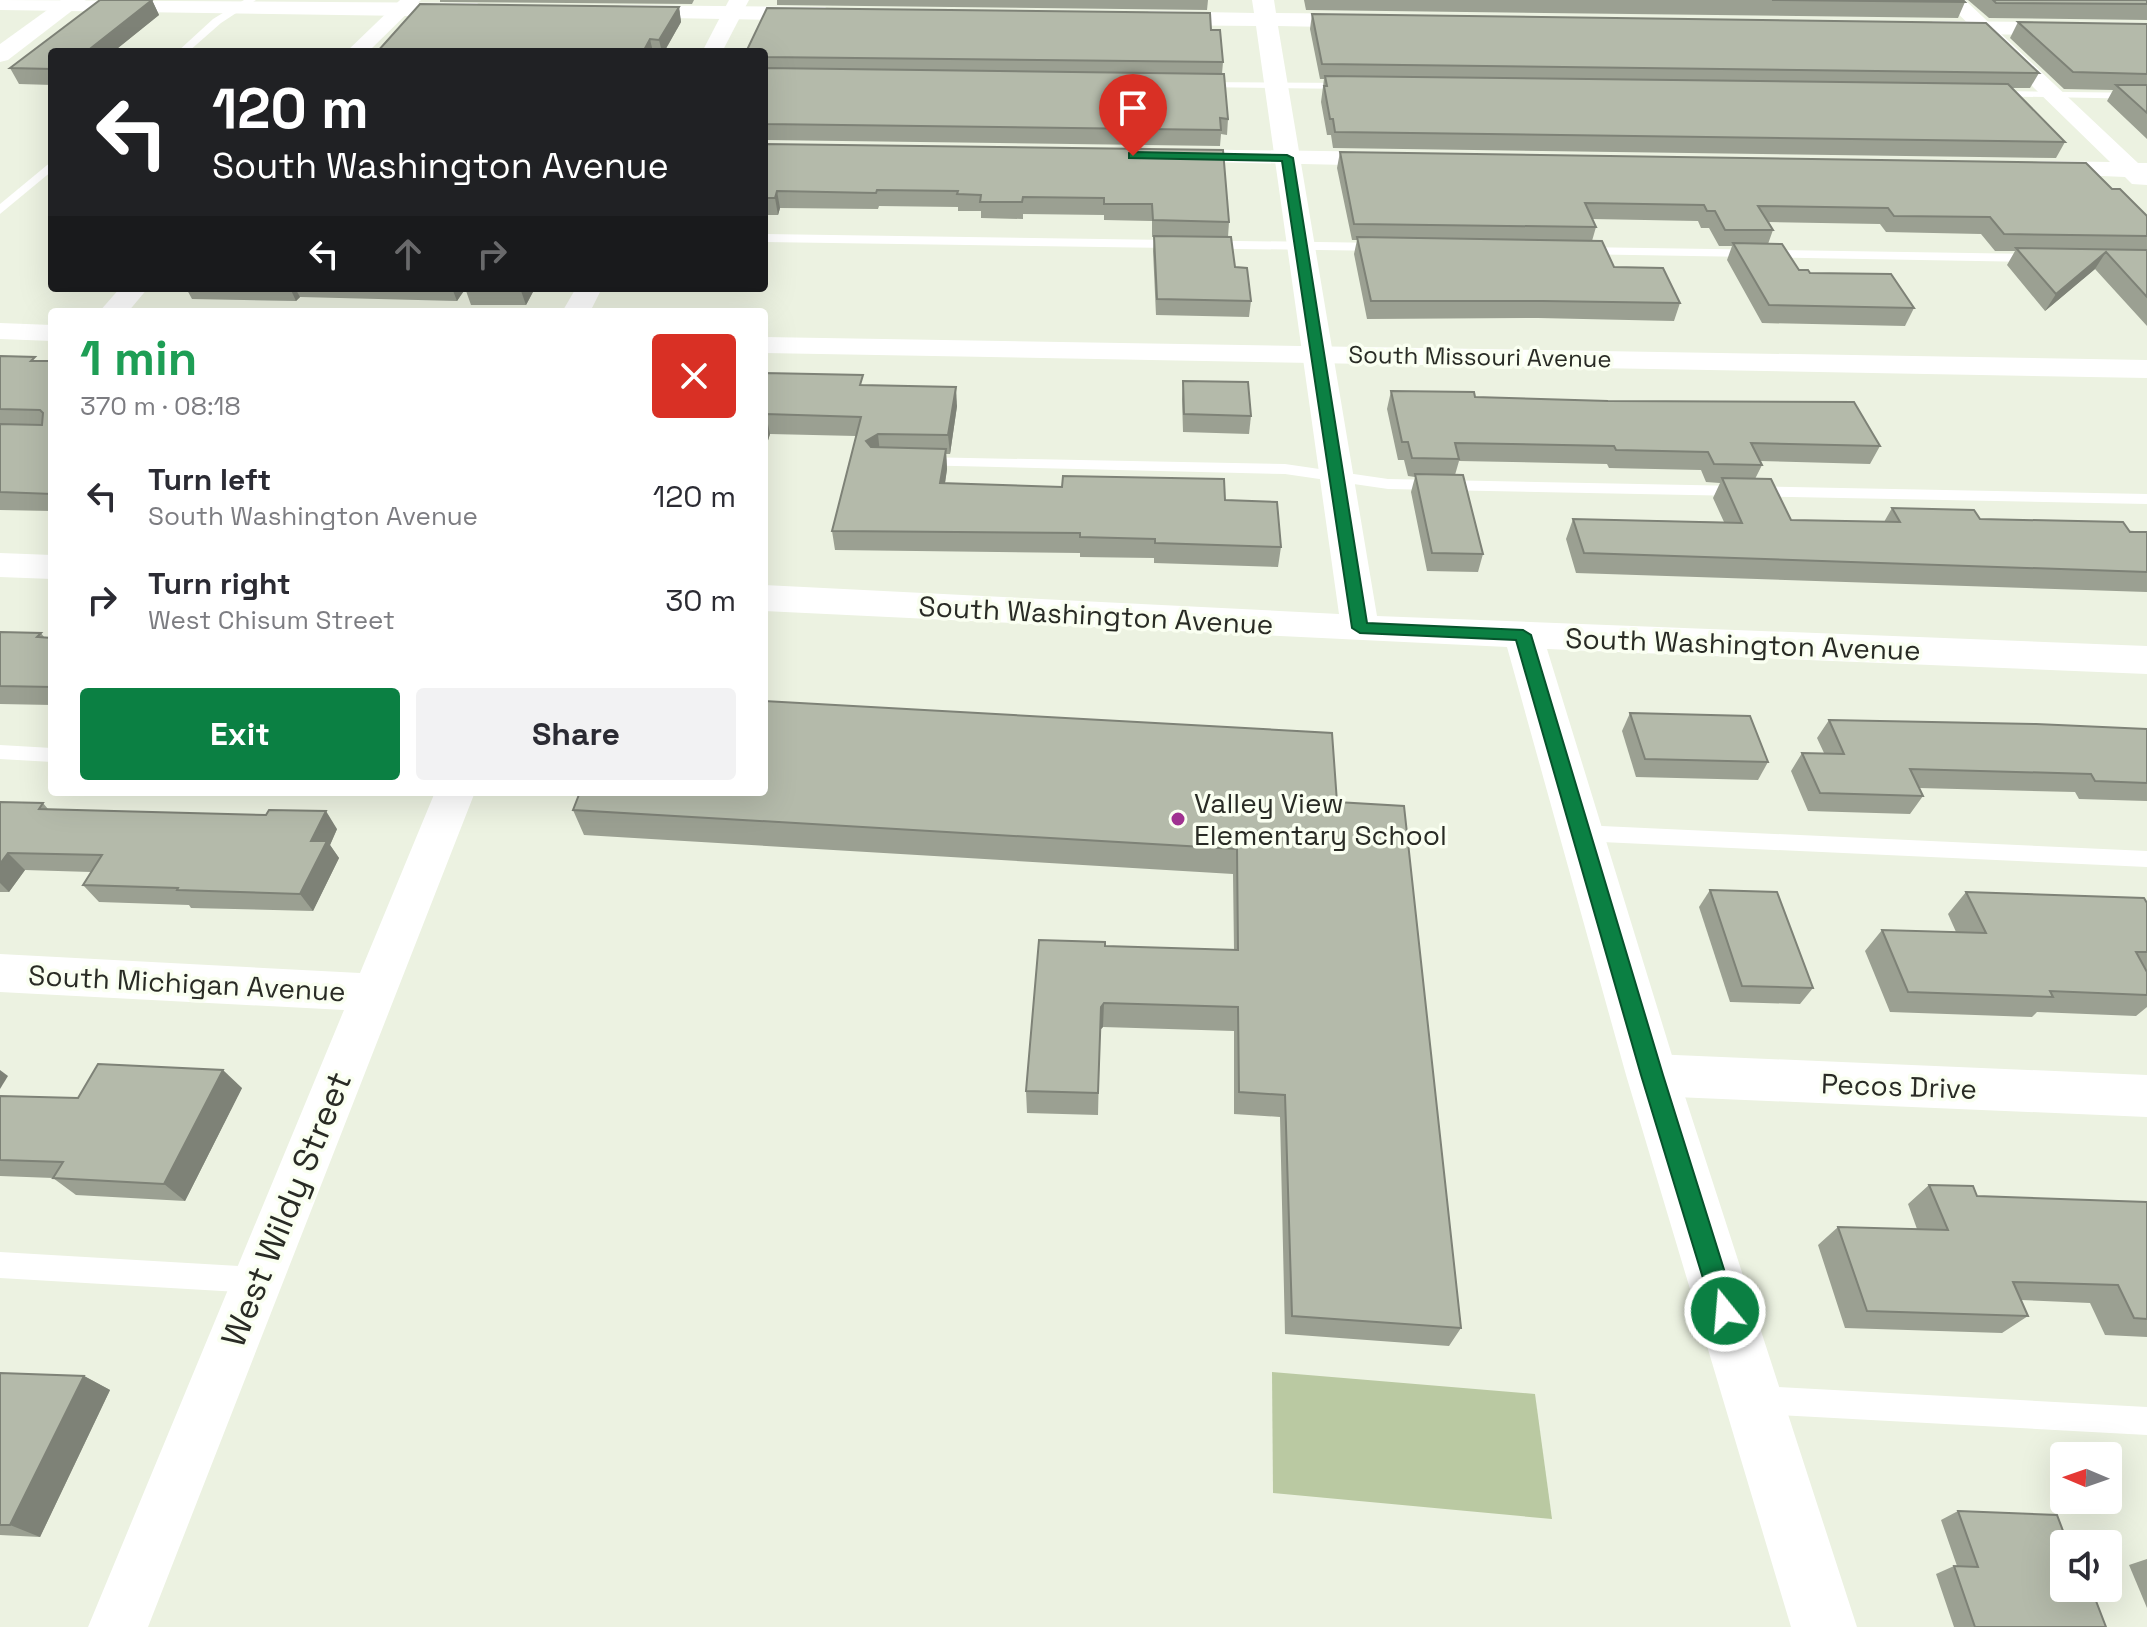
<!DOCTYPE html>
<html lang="en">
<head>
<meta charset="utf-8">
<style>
  body { margin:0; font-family:"Space Grotesk",sans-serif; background:#f2f2f3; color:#2b2b33; height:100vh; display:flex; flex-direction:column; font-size:30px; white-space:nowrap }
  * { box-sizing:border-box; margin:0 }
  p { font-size:26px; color:#7c7c81 }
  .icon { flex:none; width:44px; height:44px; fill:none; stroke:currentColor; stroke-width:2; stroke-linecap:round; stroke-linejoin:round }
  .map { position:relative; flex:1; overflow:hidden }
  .panel { position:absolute; left:48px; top:308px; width:720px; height:488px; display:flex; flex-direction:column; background:#fff; border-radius:8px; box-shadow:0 8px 32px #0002 }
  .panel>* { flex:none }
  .guide { position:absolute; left:48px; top:48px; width:720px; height:244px; border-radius:8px; box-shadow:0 8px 32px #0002; background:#202124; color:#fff; overflow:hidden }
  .needle { width:52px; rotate:272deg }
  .buttons { position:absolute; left:2050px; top:1442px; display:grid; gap:16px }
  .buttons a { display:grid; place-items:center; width:72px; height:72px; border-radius:8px; background:#fff; box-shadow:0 8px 32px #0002; font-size:40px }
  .pin { position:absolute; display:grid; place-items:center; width:68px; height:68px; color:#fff; margin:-82px -34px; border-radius:50% 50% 50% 0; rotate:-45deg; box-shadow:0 0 8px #0007 }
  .pin .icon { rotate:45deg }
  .me { position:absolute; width:88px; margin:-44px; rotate:343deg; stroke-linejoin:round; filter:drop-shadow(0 0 6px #0008) }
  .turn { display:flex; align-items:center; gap:28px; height:168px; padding:0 32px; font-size:36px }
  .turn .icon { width:104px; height:104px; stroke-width:2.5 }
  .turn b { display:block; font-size:56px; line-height:68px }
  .lanes { display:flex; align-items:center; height:76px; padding:0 32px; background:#0003; justify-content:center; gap:40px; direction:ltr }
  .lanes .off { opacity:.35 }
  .round { display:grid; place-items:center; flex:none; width:84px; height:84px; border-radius:8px; background:#f2f2f3 }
  .overview { display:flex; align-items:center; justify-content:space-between; height:136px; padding:0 32px }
  h1 { font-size:48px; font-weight:800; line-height:60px; color:#1e9e55 }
  .cta { display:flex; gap:16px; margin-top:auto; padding:16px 32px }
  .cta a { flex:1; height:92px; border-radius:8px; background:#0b8043; color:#fff; font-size:32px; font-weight:800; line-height:92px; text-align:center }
  .cta a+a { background:#f2f2f3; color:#2b2b33 }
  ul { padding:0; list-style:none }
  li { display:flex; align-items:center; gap:24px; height:104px; padding:0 32px }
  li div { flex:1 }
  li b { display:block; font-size:30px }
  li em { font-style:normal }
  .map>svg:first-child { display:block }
  .green { fill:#bac9a2 }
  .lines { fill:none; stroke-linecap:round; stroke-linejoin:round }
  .service { fill:#fff; fill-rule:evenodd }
  .minor { fill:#fff; fill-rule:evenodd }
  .tertiary { fill:#fff; fill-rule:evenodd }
  .secondary { fill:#fff; fill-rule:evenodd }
  .wall { fill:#9ba092 }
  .shaded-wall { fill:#7e8277 }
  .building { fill:#b4baaa; stroke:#7e8277; stroke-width:2 }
  .route { fill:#0b8043; stroke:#07532c; stroke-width:2 }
  .poi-dot { fill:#a03291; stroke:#fafff1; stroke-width:3 }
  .labels { text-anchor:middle; stroke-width:7; stroke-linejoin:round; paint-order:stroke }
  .far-street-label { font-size:24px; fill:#292b25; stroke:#fafff1 }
  .street-label { font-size:28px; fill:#292b25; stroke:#fafff1 }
  .poi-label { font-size:28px; fill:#292b25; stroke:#fafff1; text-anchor:start }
  .near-street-label { font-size:34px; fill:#292b25; stroke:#fafff1 }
</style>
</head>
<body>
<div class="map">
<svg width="2147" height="1627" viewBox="0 0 2147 1627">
  <rect width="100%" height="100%" fill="#ecf2e1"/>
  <path class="green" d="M1272 1372 1535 1394 1552 1519 1273 1493Z"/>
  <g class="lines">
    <g class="service">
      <path d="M244 0H256L221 23 188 52H177L213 19Z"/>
      <path d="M1195 82 1351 83 1356 86 1351 89 1199 87 1195 86Z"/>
      <path d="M1991 91 2147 93V99L1987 96 1986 94Z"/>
      <path d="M52 161V171L0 214V204Z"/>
      <path d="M764 234 1383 243 1389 247 1383 251 764 242Z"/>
      <path d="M1579 247 2035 254 2042 258 2035 262 1574 254V248Z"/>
      <path d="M920 457 1285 464 1388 479 2147 494V504L1388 489 1285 474 914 465 912 462Z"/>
      <path d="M0 745 52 748V762L0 759Z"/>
      <path d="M1580 825 2147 851V867L1580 841 1573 839 1570 833 1573 827Z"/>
      <path d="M0 1252 258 1267 267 1271 271 1280 267 1289 258 1293 0 1278Z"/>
      <path d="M1760 1386 2147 1407V1435L1760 1414 1750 1410 1746 1400 1750 1390Z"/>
    </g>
    <g class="minor">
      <path d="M400 0H421L368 52H346Z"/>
      <path d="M729 0H749L722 52H702Z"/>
      <path d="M1944 0H1965L2138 163H2147V185L2132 184 2125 177 2031 173 2027 168 2031 163 2039 161 2110 162Z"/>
      <path d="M1171 149 1391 152 1399 154 1403 159 1399 164 1391 166 1163 161 1159 156 1163 151Z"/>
      <path d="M120 288H148L128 312H99Z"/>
      <path d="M576 288H602L590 312H562Z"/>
      <path d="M0 323 52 325V341L0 339Z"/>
      <path d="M764 337 2147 360V378L764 353Z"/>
      <path d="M435 792H475L148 1627H88L344 1010 0 992V954L360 973Z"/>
      <path d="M1652 1054 2147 1075V1117L1652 1096 1636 1090 1629 1075 1636 1060Z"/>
    </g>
    <g class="tertiary">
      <path d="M0 0 477 3 488 10 477 17 0 10Z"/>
      <path d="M1252 0H1274L1276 13 1373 14 1384 21 1373 28 1278 26 1377 616 2147 646V674L1547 649 1678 1075 1857 1627H1791L1626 1075 1507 647 764 611V585L1339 614 1256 26 1149 25 1138 18 1149 11 1254 13Z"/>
      <path d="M622 5 825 7 836 14 825 21 614 17 611 12 614 7Z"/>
      <path d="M1933 21 2147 23V37L1925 33 1922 28Z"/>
      <path d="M0 553 52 555V579L0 577Z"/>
    </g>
    <path class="secondary" d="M61 0H86L8 60 0 62V44Z"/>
  </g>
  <g class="wall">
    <path d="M100 0H152L159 15 113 52H52V85L19 84 10 68Z"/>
    <path d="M440 0H694L692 4 440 2Z"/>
    <path d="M777 0H1208L1207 10 777 5Z"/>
    <path d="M1304 0H1963L1965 2 1958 18 1306 10Z"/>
    <path d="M1968 0H2147V20L1989 18Z"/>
    <path d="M679 7 681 22 664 52H377Z"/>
    <path d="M1312 14 2039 73 2030 88H2012L2065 142 2056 158 1333 148 1331 135H1327L1321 102 1324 79H1320L1310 29Z"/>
    <path d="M2018 22 2147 24V139L2107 101 2113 90 2064 89 2010 38Z"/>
    <path d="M1211 30 1223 62 1222 74 1228 119 1227 135 1221 134 1220 146 764 140V52Z"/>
    <path d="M764 144 1223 150 1229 222 1228 237 1235 267 1251 301 1249 317 1156 315 1153 251 1154 237H1152V221L1104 220V215L1023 214V219L981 218V211H958V207L879 206 878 209 780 208 778 215H764Z"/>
    <path d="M1340 152 2112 189 2147 216V326L2095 269 2045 311 2007 265 2015 251H1995L1981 234 1886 232 1880 224 1769 222 1773 230 1768 244 1799 270 1914 308 1905 326 1762 323 1727 260 1732 246H1719L1709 228H1701L1698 221 1592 219 1596 227 1592 241 1614 267 1680 303 1674 321 1538 318 1367 319 1354 254 1357 240H1352L1337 168Z"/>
    <path d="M186 288H535L526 305H471L465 288 457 301 300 297 296 301 192 299Z"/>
    <path d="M0 356 38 361H52V511L0 510Z"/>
    <path d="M764 373 864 385 957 406 950 454H946L947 469 945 483 1225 500 1281 547 1278 567 1154 563V558L1080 557V553L835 550 832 531 856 436 770 434 764 453Z"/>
    <path d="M1183 381 1251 416 1249 434 1183 432 1182 399Z"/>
    <path d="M1391 391 1475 397 1880 446 1870 464 1760 461 1762 465 1755 479 1791 520 1884 522 1892 508 1980 519 2147 532V592L1576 573 1566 539 1573 519 1724 522 1713 498 1720 483 1706 482 1701 470 1609 468 1607 464 1459 461 1455 475 1483 554 1478 572 1427 571 1411 492 1415 477 1408 476 1404 460H1398L1387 409Z"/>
    <path d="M0 632 41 633 44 637 52 638V705L0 704Z"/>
    <path d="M1630 713 1768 762 1758 780 1636 777 1622 731Z"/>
    <path d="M1829 720 2147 729V801L2079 799 2075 792 1919 788 1923 796 1910 814 1808 811 1791 771 1802 753H1824L1817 738Z"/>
    <path d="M0 802 43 803 48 809 337 829 330 845 339 858 313 911 191 908 189 905 99 902 83 885 91 872 25 870 9 892H0Z"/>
    <path d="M1337 802 1461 1328 1449 1346 1285 1334 1280 1117 1234 1114V1031L1103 1027 1100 1030 1098 1115 1027 1113 1026 1091 1105 946 1234 950 1233 874 584 835 573 810Z"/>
    <path d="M1710 890 1813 988 1800 1004 1730 1002 1699 907Z"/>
    <path d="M1966 892 2147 903V1007L2136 1016 2037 1012 2032 1017 1890 1012 1865 951 1882 930 1956 932 1948 914Z"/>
    <path d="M242 1088 185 1201 76 1195 53 1178 0 1176V1096L78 1098Z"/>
    <path d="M1929 1185 1977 1196 2147 1202V1337L2105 1335 2090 1303 2021 1300 2028 1316 2002 1333 1845 1328 1818 1245 1838 1227 1917 1229 1908 1204Z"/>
    <path d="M0 1373 84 1376 110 1390 40 1537 0 1535Z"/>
    <path d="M1958 1511 2064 1544 2106 1627H1954L1936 1574 1954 1566H1957L1941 1520Z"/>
    <path d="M2147 1559V1608L2129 1565Z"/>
  </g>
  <g class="shaded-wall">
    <path d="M152 0 159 15 113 52H86Z"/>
    <path d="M679 7 681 22 664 52H662L659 40Z"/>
    <path d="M650 39 653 52H643Z"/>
    <path d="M777 191 780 208 778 215 775 198Z"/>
    <path d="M2106 252 2095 269 2045 311 2056 294Z"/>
    <path d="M290 288H295L300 297 296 301Z"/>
    <path d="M452 288H466L457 301Z"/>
    <path d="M520 288H535L526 305Z"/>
    <path d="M956 387 957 406 950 454 948 435Z"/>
    <path d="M766 414 770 434 764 453V421Z"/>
    <path d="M878 434 880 453 869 460 866 441Z"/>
    <path d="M946 449 947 469 942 503 940 483Z"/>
    <path d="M326 811 337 829 330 845 339 858 313 911 300 894 311 841Z"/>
    <path d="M8 853 25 870 9 892 0 883V864Z"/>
    <path d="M1104 1003 1103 1027 1100 1030 1101 1007Z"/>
    <path d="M0 1070 8 1076 0 1089Z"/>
    <path d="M223 1070 242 1088 185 1201 164 1184Z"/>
    <path d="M84 1376 110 1390 40 1537 10 1525Z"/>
  </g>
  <g class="building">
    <path d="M100 0H152L86 52H52V69L10 68Z"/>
    <path d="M1772 0H1963L1965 2Z"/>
    <path d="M1993 0H2147V4L1996 3Z"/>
    <path d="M420 4 679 7 659 40 650 39 643 52H377Z"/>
    <path d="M767 8 1210 13 1211 30H1220L1223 62 764 57V52H746Z"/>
    <path d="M1312 14 1986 23 2039 73 1322 64Z"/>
    <path d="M2018 22 2147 24V74L2073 72Z"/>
    <path d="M764 68 1224 74 1228 119 1220 118 1221 130 764 124Z"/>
    <path d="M1325 76 2008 84 2065 142 1335 132 1333 119H1330L1324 86H1327Z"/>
    <path d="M2116 85H2147V113Z"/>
    <path d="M764 144 1223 150 1229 222 1153 220 1152 204H1104V198L1023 197 1022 202H980L981 195 957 194 958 191 877 190 876 193 777 191 775 198H764Z"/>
    <path d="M1340 152 2086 163 2112 189H2120L2147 216V236L2004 234 1990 217 1894 216 1888 208 1758 206 1773 230H1725L1715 211H1707L1704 205 1585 203 1596 227 1354 224Z"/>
    <path d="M1154 236 1231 237 1235 267 1247 268 1251 301 1157 299Z"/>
    <path d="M1357 237 1602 241 1614 267 1663 268 1680 303 1543 301H1371Z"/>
    <path d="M1733 243 1782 244 1799 270H1808L1810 273 1891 274 1914 308 1769 305Z"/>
    <path d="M2016 248 2147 250V297L2106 252 2056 294Z"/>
    <path d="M0 356 35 357 31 361H52V494L0 492V424L42 425 43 413 40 410 0 409Z"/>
    <path d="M764 373 863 375 860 385 956 387 948 435 878 434 866 441 871 447 946 449 940 483 1062 487 1063 476 1224 479 1225 500 1277 502 1281 547 1155 543V539L1080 537V533L832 531 861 417 766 414 764 421Z"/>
    <path d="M1183 381 1248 382 1251 416 1184 414Z"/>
    <path d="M1391 391 1474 392 1475 397 1608 401 1854 402 1880 446 1751 443 1762 465 1714 464 1708 452 1616 450 1614 446 1455 443 1459 459 1412 458 1408 442H1402Z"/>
    <path d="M1415 474 1463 475 1483 554 1432 553Z"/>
    <path d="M1722 478 1771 479 1791 520 1900 522 1892 508 1974 510 1980 519 2123 522 2130 532H2147V572L1584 553 1573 519 1742 523Z"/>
    <path d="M0 632 41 633 37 637 52 638V687L0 686Z"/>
    <path d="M764 701 1332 733 1337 802 1404 806 1461 1328 1292 1316 1285 1095 1239 1092 1238 1007 1104 1003 1101 1007 1098 1093 1026 1091 1039 940 1105 942V946L1238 950 1237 849 573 810 580 792H764Z"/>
    <path d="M1630 713 1750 716 1768 762 1645 759Z"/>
    <path d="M1829 720 2036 724 2147 729V783L2095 781 2091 774 1910 769 1923 796 1820 793 1802 753 1844 754Z"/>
    <path d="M0 802 43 803 39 809 266 815 269 810 326 811 311 841H327L300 894 177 890 178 888 83 885 102 855 8 853 0 864Z"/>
    <path d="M1710 890 1777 892 1813 988 1742 986Z"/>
    <path d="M1966 892 2144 898 2147 903V952H2136L2147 972V995L2050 991 2053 997 1908 992 1882 930 1986 933Z"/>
    <path d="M98 1064 223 1070 164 1184 53 1178 63 1162 0 1160V1096L78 1098Z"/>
    <path d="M1929 1185 1973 1186 1977 1196 2147 1202V1319L2134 1318 2118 1285 2013 1282 2028 1316 1867 1311 1838 1227 1948 1230Z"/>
    <path d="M0 1373 84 1376 10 1525H0Z"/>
    <path d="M1958 1511 2057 1515 2068 1544H2064V1588H2091L2106 1627H1975L1954 1566 1978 1567Z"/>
  </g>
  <path class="route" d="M1133 152 1287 155 1293 158 1367 623 1523 630 1531 635 1663 1075 1737 1311 1734 1320 1725 1323 1717 1320 1713 1311 1641 1075 1516 640 1360 633 1352 628 1282 161 1129 158V153Z"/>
  <circle class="poi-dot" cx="1178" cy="819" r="8"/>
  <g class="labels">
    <g class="far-street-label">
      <text transform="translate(1480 357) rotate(1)" y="8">South Missouri Avenue</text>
    </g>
    <g class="street-label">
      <text transform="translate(1096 615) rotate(3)" y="10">South Washington Avenue</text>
      <text transform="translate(1743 644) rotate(2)" y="10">South Washington Avenue</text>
      <text transform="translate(187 983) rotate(3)" y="10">South Michigan Avenue</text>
      <text transform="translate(1899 1086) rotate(2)" y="10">Pecos Drive</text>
    </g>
    <g class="poi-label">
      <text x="1194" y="813">Valley View<tspan x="1194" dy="32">Elementary School</tspan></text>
    </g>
    <g class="near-street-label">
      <text transform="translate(286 1209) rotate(-68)" y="12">West Wildy Street</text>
    </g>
  </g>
</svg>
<div class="buttons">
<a><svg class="needle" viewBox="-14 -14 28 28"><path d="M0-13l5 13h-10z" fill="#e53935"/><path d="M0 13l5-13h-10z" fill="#7c7c81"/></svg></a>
<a><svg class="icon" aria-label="sound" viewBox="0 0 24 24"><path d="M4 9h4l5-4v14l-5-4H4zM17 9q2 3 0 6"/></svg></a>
</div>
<div class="pin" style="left:1133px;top:156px;background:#d93025"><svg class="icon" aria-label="arrive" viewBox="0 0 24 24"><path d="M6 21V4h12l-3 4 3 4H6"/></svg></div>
<svg class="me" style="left:1725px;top:1311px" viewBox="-20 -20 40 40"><circle r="17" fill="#0b8043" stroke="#fff" stroke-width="3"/><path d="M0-11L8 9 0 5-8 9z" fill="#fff"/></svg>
<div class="guide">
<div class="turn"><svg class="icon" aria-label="left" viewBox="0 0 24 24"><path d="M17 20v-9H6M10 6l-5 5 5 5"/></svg><div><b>120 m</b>South Washington Avenue</div></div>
<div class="lanes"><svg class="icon" aria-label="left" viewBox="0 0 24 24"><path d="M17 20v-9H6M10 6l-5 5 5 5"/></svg><svg class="icon off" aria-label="ahead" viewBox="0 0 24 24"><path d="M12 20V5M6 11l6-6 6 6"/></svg><svg class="icon off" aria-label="right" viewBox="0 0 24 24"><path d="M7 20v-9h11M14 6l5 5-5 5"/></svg></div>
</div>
<section class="panel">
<div class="overview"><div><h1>1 min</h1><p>370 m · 08:18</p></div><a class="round" style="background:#d93025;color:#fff"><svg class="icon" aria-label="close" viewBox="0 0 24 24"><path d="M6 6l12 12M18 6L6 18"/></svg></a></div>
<ul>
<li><svg class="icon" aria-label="left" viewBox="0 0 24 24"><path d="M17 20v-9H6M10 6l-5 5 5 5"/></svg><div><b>Turn left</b><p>South Washington Avenue</p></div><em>120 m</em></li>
<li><svg class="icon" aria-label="right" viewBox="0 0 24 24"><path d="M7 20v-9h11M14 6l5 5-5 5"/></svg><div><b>Turn right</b><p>West Chisum Street</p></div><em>30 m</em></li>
</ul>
<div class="cta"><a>Exit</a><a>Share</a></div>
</section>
</div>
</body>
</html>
